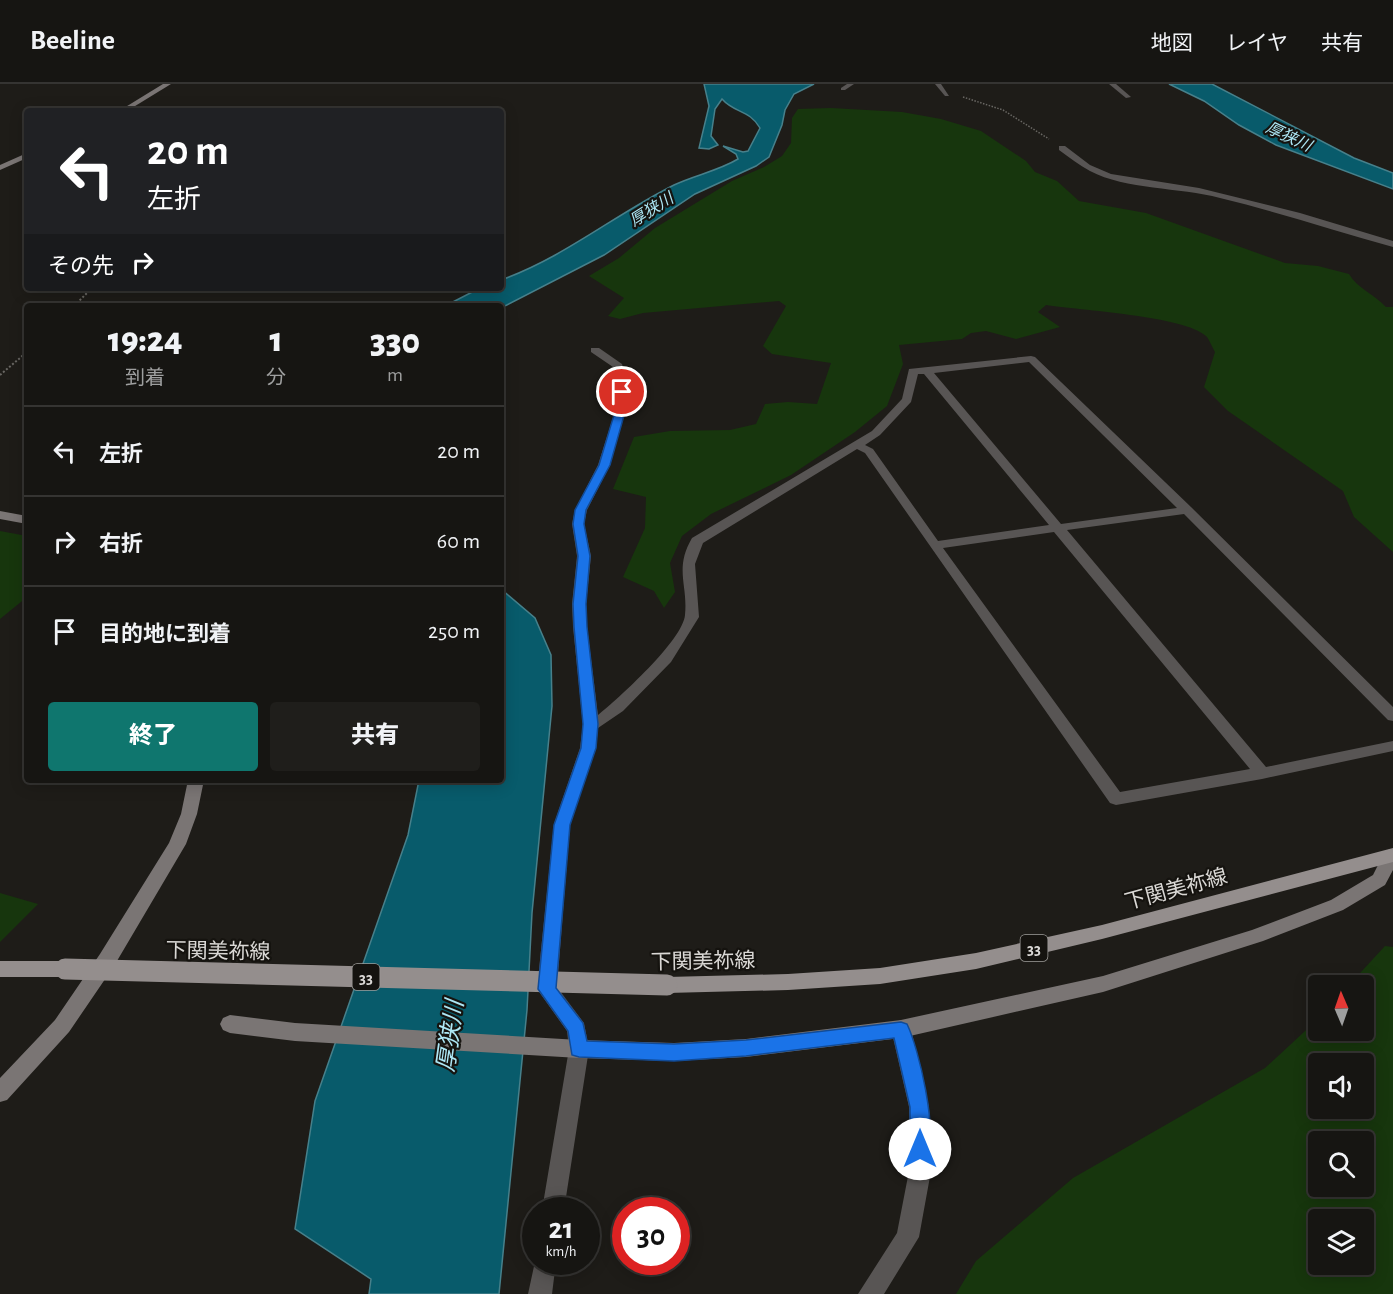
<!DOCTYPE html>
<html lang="ja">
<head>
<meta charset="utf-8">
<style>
  body { margin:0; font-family:"Alegreya Sans","Noto Sans JP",sans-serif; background:#1f1e1b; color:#f1f3f6; height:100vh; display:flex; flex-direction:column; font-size:22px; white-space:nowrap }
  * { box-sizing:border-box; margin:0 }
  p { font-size:20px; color:#9e9f9f }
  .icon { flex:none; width:33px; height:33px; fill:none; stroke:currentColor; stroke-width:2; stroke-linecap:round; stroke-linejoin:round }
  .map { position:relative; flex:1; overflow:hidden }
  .side { position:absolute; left:24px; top:219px; width:480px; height:480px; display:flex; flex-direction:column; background:#161512; border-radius:6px; box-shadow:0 3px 15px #0003,0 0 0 2px #353432 }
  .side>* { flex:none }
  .banner { position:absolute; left:24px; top:24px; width:480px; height:183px; border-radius:6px; box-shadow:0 3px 15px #0003,0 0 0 2px #353432; background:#202124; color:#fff; overflow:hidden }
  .needle { width:39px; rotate:358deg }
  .fabs { position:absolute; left:1308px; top:891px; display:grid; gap:12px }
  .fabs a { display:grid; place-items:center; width:66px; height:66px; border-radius:6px; background:#161512; box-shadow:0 3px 15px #0003,0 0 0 2px #353432; font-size:30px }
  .speed { position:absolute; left:522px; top:1113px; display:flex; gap:12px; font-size:30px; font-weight:700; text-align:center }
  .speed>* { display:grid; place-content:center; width:78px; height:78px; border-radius:50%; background:#161512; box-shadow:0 3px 15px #0003,0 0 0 2px #353432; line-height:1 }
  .speed small { font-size:15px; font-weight:400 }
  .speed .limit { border:9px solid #d22; background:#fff; color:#111 }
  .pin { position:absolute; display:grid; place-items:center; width:51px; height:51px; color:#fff; margin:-26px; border:3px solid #fff; border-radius:50%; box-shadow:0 2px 6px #0007 }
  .me { position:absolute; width:66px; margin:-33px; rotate:0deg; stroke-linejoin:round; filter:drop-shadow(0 0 4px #0008) }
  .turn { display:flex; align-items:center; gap:21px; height:126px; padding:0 24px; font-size:27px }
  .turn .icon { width:78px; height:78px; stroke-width:2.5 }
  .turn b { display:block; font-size:42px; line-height:51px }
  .then { display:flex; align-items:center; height:57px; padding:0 24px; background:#0003; gap:12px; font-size:22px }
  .eta { display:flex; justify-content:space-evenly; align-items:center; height:102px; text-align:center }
  .eta b { font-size:36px; font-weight:800; line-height:42px }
  .cta { display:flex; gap:12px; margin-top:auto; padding:12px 24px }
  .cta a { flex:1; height:69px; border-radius:6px; background:#0f766e; color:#fff; font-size:24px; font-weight:800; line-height:69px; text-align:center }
  .cta a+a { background:#1f1e1b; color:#f1f3f6 }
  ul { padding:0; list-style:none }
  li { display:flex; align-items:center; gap:18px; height:90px; padding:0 24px; border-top:2px solid #353432 }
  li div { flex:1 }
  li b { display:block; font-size:22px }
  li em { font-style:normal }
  header { display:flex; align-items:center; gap:36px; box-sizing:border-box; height:84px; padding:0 30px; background:#161512; border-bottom:2px solid #353432 }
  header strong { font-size:28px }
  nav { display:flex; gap:33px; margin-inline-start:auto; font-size:21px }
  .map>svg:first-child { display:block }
  .green { fill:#17360d; fill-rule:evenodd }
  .water { fill:#085b6b; stroke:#47808b; stroke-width:1.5 }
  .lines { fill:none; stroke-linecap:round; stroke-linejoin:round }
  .path-far1 { stroke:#696763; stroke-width:1.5; stroke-dasharray:1.5 1.5; stroke-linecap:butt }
  .path { stroke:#696763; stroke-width:2; stroke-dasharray:2 2; stroke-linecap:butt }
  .lane { fill:#585554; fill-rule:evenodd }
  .street { fill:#585554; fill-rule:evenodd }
  .secondary { fill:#7a7574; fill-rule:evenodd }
  .primary { fill:#948e8d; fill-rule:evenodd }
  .primary-bridge { stroke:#948e8d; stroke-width:21 }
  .route { fill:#1a73e8; stroke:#114b97; stroke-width:1.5 }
  .labels { text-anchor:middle; stroke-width:4.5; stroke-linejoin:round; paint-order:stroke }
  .far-water-label { font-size:16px; font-style:italic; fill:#ade7f5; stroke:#15130f }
  .shield { fill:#15130f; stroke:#9f9d9a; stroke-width:1.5 }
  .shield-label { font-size:16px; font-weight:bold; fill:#dad8d5 }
  .near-street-label { font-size:21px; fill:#dad8d5; stroke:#15130f }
  .near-water-label { font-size:24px; font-style:italic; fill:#ade7f5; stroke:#15130f }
</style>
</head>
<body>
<header>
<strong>Beeline</strong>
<nav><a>地図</a><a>レイヤ</a><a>共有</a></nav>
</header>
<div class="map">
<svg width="1393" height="1210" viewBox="0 0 1393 1210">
  <rect width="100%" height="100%" fill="#1e1c18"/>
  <g class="green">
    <path d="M831 24 902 28 941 35 981 47 1026 77 1035 88 1057 97 1079 117 1146 129 1285 179 1318 182 1349 190C1358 205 1374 210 1386 223H1393V468L1354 433 1343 407 1228 327 1204 303 1215 268C1212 263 1209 255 1206 252 1185 232 1078 226 1046 221L1038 228 1060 243 1016 255 986 247 971 249 962 255 899 261 903 280 887 322 855 348 791 391 711 430 682 452 670 479 675 508 664 524 654 507 623 493 645 444 646 413 613 405 634 353 670 347 730 346 756 340 765 320 788 318 817 320 831 279 772 270 763 262 786 222 779 217 643 229 620 235 608 232 624 214 589 192 619 174 655 144 732 97 764 83 782 72 791 59 792 34 798 25Z"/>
    <path d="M0 447 27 452V513L0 535Z"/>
    <path d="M0 809 38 820 0 858Z"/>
    <path d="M1385 862 1393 863V1210H956L976 1177 1073 1094 1265 984 1318 935V946H1364V902L1349 901ZM1318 980H1364V1024H1318ZM1318 1058H1364V1102H1318ZM1318 1136H1364V1180H1318Z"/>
  </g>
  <g class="water">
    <path d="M704 0H814L794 10 785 26 782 41 769 73 756 82 695 110 604 171 501 224V222H445L480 204H501V196C565 173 614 131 674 101 695 91 718 87 738 75L736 70 723 62 743 68 748 67 760 44C750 26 734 29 722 15L715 25 711 52 718 61 709 65 699 64 709 22Z"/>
    <path d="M1169 0H1212L1354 74 1393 89V105L1276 61 1239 41 1204 17Z"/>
    <path d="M501 505 535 534 551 571 552 622 532 829 527 926 499 1210H369L371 1195 295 1145 315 1017 408 751 419 696H501Z"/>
  </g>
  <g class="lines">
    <path class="path-far1" d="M963 13 1003 26 1049 55"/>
    <g class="path">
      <path d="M74 222 92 204"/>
      <path d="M0 291 27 268"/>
    </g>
    <g class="lane">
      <path d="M847 0H854L845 6H841V4Z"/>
      <path d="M935 0H941L949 12H945Z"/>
      <path d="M1109 0H1116L1131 13 1126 14Z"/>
    </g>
    <g class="street">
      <path d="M1059 62H1065L1090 81 1111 90 1199 104 1300 129 1393 157V163C1335 147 1278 128 1220 114 1179 103 1126 106 1090 87 1079 81 1069 73 1059 66Z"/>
      <path d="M591 264H599L622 280 627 296V321L610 381 587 426 584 440 591 472 586 520 587 543 598 631C618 615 683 556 685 531 688 500 674 485 692 454L872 347 902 315 909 285 1031 272 1035 273 1191 423 1393 623V637L1388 636 1184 430 1067 446 1266 683 1393 657V667L1262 695 1116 721 1110 719 865 369 857 365 703 459 695 480 699 533 671 578 623 627 598 644 596 664 570 740 557 903 584 939 589 965 564 1126H542L569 965 567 947 537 905 554 740 580 664 583 641 573 543 572 520 577 472 572 440 575 426 598 381 617 321V296L613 283 591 268ZM1029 278 1177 424 1061 440 934 289ZM918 290H924L1049 441 938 457 873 365 865 361 880 351 911 318ZM1054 448 1250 685 1120 708 943 464Z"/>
      <path d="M901 936 908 939 911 945 929 1023 931 1087 919 1153 884 1210H858L897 1149 909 1087V1023L891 945 894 939Z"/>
      <path d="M536 1173V1178H556L552 1210H528Z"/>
    </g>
    <g class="secondary">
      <path d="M163 0H171L127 27H119Z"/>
      <path d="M27 69V74L0 86V81Z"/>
      <path d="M0 427 27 432V440L0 435Z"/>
      <path d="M188 696H204L197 730 186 760 114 882 69 948 7 1016 0 1018V994L55 936 100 870 169 759 181 730Z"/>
      <path d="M1391 765 1393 766V786L1385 801 1343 826 1263 857 1103 908 901 954 746 973 674 977 579 974 295 957 230 949 223 946 220 940 223 934 230 931 295 939 579 956 674 959 746 955 901 936 1103 892 1252 846 1331 816 1373 791 1385 767Z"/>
    </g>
    <g class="primary">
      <path d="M1393 764V778L1102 855 976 885 880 900 788 906 667 909 660 907 657 901 660 895 667 893 788 890 880 884 976 869 1102 841Z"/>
      <path d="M0 877H65L72 879 75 885 72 891 65 893H0Z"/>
    </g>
    <path class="primary-bridge" d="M65 885 667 901"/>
  </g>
  <path class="route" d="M622 305 626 308 627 321 610 381 586 426 584 440 590 472 586 520 587 543 598 640 596 664 570 741 556 904 583 939 587 957 674 960 746 956 901 938 907 940C919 965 938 1047 927 1072L920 1075 913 1072 910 1065V1023L894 954 746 972 674 977 579 973 572 971 568 947 538 905 554 741 581 664 583 640 574 543 573 520 578 472 573 440 575 426 599 381 617 321V308Z"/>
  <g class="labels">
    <g class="far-water-label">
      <text transform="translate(1289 52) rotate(25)" y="6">厚狭川</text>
      <text transform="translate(651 125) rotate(-32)" y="6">厚狭川</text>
    </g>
    <g class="shield">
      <rect x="1020.5" y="851" width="27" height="26" rx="4.5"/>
      <rect x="352.5" y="880" width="27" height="26" rx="4.5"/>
    </g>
    <g class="shield-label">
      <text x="1034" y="870">33</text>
      <text x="366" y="899">33</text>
    </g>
    <g class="near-street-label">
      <text transform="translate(1176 805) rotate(-15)" y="7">下関美祢線</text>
      <text transform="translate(218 867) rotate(1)" y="7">下関美祢線</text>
      <text transform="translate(703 877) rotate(-1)" y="7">下関美祢線</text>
    </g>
    <g class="near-water-label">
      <text transform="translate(450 952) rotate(-82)" y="8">厚狭川</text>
    </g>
  </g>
</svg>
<div class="fabs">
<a><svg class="needle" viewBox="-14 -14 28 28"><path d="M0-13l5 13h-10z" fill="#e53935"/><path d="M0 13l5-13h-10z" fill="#9e9f9f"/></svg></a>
<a><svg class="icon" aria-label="sound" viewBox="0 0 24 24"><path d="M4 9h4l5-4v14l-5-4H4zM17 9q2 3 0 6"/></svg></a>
<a><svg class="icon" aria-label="search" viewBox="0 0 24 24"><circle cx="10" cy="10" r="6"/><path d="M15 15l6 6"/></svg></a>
<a><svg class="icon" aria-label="layers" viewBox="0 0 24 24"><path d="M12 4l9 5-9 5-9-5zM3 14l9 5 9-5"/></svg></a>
</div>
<div class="speed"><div>21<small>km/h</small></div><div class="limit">30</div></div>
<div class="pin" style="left:622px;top:308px;background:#d93025"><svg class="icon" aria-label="arrive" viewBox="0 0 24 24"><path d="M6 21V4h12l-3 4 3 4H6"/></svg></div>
<svg class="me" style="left:920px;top:1065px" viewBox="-20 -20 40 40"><circle r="19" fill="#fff"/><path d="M0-13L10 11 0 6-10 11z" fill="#1a73e8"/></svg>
<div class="banner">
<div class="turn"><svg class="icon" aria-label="left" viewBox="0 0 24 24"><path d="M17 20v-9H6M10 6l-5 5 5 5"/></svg><div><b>20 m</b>左折</div></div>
<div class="then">その先<svg class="icon" aria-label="right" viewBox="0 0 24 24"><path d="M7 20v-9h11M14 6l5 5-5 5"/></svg></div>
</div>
<section class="side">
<div class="eta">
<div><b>19:24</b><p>到着</p></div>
<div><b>1</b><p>分</p></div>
<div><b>330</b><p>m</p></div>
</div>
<ul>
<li><svg class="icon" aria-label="left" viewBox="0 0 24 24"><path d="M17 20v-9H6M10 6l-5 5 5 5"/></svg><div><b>左折</b></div><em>20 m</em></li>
<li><svg class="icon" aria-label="right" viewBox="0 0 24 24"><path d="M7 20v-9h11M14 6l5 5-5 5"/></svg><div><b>右折</b></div><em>60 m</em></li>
<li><svg class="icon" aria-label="arrive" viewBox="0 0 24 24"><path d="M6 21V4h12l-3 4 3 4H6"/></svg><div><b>目的地に到着</b></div><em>250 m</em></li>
</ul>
<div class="cta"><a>終了</a><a>共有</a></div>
</section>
</div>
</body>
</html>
